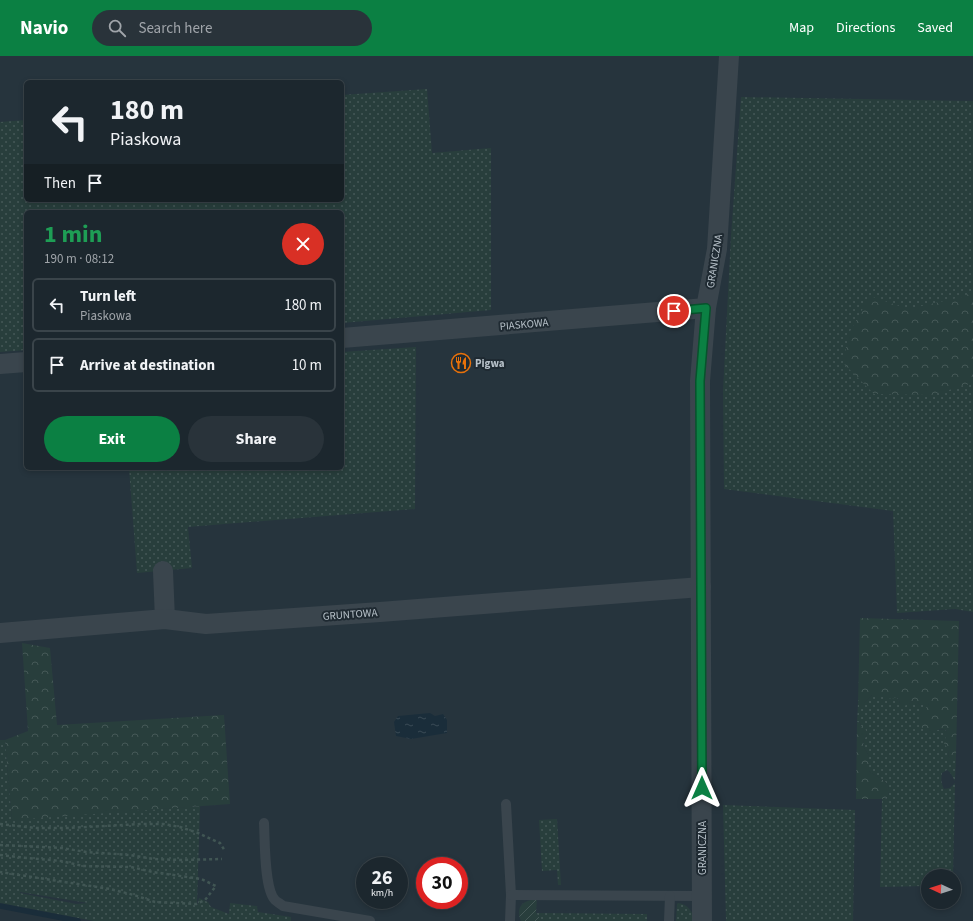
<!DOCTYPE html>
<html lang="en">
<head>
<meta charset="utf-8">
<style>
  body { margin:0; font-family:"Source Sans 3",sans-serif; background:#29333a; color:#f1f3f6; height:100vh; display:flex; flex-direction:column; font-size:15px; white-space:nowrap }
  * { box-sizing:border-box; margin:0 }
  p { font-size:13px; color:#a0a5aa }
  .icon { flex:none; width:22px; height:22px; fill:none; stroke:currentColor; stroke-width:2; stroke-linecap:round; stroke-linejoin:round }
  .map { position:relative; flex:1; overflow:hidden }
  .side { position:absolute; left:24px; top:154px; width:320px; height:260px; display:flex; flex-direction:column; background:#1c272e; border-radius:6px; box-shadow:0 2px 6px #0003,0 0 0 1px #3a444a }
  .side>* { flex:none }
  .guide { position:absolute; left:24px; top:24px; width:320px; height:122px; border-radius:6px; box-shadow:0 2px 6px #0003,0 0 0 1px #3a444a; background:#1c272e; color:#f1f3f6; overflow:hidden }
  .needle { width:26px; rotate:273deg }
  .controls { position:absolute; left:921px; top:813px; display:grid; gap:8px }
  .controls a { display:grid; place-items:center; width:40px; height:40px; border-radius:50%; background:#1c272e; box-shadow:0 2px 6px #0003,0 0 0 1px #3a444a; font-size:20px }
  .speed { position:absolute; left:356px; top:801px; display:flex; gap:8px; font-size:20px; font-weight:700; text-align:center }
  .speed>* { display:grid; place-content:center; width:52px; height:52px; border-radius:50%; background:#1c272e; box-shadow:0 2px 6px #0003,0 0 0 1px #3a444a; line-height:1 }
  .speed small { font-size:10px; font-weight:400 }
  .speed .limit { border:6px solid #d22; background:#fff; color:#111 }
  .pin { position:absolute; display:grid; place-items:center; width:34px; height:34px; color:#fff; margin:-17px; border:2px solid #fff; border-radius:50%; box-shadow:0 1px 4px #0007 }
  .me { position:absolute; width:44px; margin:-22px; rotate:0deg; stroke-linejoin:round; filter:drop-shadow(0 0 3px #0008) }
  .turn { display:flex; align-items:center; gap:14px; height:84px; padding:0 20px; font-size:18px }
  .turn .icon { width:52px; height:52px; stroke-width:2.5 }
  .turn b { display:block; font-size:28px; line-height:34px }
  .then { display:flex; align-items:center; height:38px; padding:0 20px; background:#0003; gap:8px; font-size:15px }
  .round { display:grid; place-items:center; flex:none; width:42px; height:42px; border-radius:21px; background:#29333a }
  .overview { display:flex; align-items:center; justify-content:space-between; height:68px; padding:0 20px }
  h1 { font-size:24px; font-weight:700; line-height:30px; color:#1e9e55 }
  .cta { display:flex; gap:8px; margin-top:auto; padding:8px 20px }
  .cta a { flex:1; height:46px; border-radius:24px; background:#0b8043; color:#fff; font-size:16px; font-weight:700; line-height:46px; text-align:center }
  .cta a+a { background:#29333a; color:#f1f3f6 }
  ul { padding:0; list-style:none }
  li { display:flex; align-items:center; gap:12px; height:54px; margin:0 8px 6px; padding:0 12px; border:2px solid #3a444a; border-radius:6px }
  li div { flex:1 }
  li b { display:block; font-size:15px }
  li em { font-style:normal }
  header { display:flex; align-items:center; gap:24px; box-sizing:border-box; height:56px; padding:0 20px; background:#0b8043; color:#fff }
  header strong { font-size:19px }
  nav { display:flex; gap:22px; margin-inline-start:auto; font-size:14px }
  .search { width:280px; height:36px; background:#29333a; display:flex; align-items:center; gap:10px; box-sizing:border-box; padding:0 14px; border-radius:22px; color:#a0a5aa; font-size:15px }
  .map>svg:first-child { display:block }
  .grass { fill:url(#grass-dots); fill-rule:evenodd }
  .forest { fill:url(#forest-crowns) }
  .garden { fill:url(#garden-furrows) }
  .water { fill:url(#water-ripples) }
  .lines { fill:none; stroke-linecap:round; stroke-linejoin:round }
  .stream { stroke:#1a2d3a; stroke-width:5.5 }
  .path { stroke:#415654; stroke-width:2.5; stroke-dasharray:3 3; stroke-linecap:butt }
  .lane { stroke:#3a454d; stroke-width:10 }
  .street { stroke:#3a454d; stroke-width:20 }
  .route-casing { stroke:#07532c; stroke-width:10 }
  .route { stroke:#0b8043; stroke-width:7 }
  .labels { text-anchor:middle; stroke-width:4; stroke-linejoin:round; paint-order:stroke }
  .street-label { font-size:11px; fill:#b6c0c8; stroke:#1f2a32 }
  .poi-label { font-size:11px; font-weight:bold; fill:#b6c0c8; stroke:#1f2a32; text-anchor:start }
</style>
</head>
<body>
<header>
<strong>Navio</strong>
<div class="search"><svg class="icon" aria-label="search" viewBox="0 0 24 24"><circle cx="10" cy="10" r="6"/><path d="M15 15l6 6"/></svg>Search here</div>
<nav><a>Map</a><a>Directions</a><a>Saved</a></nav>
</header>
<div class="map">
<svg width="973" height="865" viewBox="0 0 973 865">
  <defs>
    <pattern id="grass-dots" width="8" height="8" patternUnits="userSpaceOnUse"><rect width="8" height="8" fill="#283e3c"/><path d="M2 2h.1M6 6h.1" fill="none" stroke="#455857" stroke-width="1.8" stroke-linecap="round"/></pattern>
    <pattern id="forest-crowns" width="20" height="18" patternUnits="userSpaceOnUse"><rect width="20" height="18" fill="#283e3c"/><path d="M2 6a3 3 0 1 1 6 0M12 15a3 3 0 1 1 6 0" fill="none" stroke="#455857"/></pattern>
    <pattern id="garden-furrows" width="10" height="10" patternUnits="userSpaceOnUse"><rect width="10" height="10" fill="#283e3c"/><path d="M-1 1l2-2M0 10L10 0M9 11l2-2" fill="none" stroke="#455857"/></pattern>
    <pattern id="water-ripples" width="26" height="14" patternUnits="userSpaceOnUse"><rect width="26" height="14" fill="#1a2d3a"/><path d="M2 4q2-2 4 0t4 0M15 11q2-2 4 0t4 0" fill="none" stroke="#394a55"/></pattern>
  </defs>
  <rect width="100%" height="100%" fill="#26343d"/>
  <g class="grass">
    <path d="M427 33 432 97 491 92V254L342 267V156H26V294L0 296V66L26 64V144H342V39Z"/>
    <path d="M741 41 973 45V556L955 553 897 557 893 455 724 433 723 334 731 180Z"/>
    <path d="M416 291 415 453 188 471 192 512 137 517 129 412H342V296Z"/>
    <path d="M872 639H884L897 641 900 647 909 648 914 644 920 649 926 646 929 648 926 653 920 658 931 676C937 674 941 672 947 675 946 684 950 693 948 701L954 702 956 700 955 725C952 721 952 717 947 714L942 717C941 723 941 727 944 733L950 732 955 727 953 820H928V830L880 831 882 743 887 742C895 725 878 723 869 715V700L863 690 864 684 867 678 861 670 860 667 857 666 858 647H864Z"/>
    <path d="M0 684H5L12 763 200 750 197 850 199 842 208 846 211 851 229 858 230 847 257 850 258 856 291 861V865H94L0 847ZM20 837V836L88 847 76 848Z"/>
    <path d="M723 749 855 754 853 865H726Z"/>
    <path d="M557 763 561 829H558L557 814 542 815 539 764Z"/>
    <path d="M678 847C688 848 693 856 694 865H676L677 848Z"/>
    <path d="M536 857 647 858V865H542Z"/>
  </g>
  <g class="forest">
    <path d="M973 236V327L932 339 874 338 843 307 849 277 870 240 908 253 962 241Z"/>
    <path d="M860 562 959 565 956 700 955 702 951 704 948 702C949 696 949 692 944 688L947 675C940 671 938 675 932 676 926 677 921 673 920 667 919 665 918 661 920 658 922 655 926 653 929 648L926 647 920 649 914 644 909 648 904 650 900 647 897 641C891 643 888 644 884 639 879 642 877 642 872 639L864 647H858Z"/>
    <path d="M22 587 50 592 57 669 224 659 230 748 12 764 5 684 28 675Z"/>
    <path d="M857 666 860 667 861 670 865 671 867 678 864 684 863 690 869 700V715C878 723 895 725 887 742L882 743H856Z"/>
  </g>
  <path class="garden" d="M537 843 536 857 542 865H521C515 851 523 844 537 843Z"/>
  <path class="water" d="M430 657 435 660 443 658 447 664V677L411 683 396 680 394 666 398 660Z"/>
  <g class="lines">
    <path class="stream" d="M0 850 78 865"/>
    <g class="path">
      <path d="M0 768 36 772H68L140 768H163L180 771 198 777 220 787 225 795"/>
      <path d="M0 789 62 792 86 796 130 799 153 803 180 804 222 803"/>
      <path d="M0 799 27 802 61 805 83 810 131 811 153 816 201 823 216 830 205 844 196 848 155 846 134 839 110 833 0 816"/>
    </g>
    <g class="lane">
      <path d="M506 748 511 839 510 865"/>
      <path d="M264 767C265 784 264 833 275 844 277 846 281 848 283 850L370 865"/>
      <path d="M511 839 702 840"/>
      <path d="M669 865 670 840"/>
    </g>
    <g class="street">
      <path d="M342 282 706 252"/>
      <path d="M0 308 26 306"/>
      <path d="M163 515 165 563"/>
      <path d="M0 577 165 563 206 568 380 556 701 531"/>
      <path d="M702 865 700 325 706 252 717 193 729 0"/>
    </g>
  </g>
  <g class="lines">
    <g class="route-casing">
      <path id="route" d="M674 255 706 252 700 325 702 732"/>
    </g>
    <use href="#route" class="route"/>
  </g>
  <defs>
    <g id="restaurant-ring" transform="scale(1)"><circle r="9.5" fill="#1f2a32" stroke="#e8710a" stroke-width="1.5"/><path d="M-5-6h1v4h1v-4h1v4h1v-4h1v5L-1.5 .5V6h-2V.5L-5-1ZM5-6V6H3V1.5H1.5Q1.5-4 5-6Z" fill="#e8710a"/></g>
  </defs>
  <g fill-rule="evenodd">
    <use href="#restaurant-ring" x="461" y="307"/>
  </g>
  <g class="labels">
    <g class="street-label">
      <text transform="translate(714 205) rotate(-81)" y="4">GRANICZNA</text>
      <text transform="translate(524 268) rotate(-5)" y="4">PIASKOWA</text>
      <text transform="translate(350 558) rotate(-4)" y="4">GRUNTOWA</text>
      <text transform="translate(702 792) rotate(-90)" y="4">GRANICZNA</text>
    </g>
    <g class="poi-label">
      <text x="475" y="311">Pigwa</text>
    </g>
  </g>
</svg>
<div class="controls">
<a><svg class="needle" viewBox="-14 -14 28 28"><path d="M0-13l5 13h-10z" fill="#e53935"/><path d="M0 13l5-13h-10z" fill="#a0a5aa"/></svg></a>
</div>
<div class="speed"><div>26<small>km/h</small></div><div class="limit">30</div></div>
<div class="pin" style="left:674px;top:255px;background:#d93025"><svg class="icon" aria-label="arrive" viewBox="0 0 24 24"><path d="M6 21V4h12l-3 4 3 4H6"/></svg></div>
<svg class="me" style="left:702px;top:732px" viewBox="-20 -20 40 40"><path d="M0-17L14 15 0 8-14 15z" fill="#0b8043" stroke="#fff" stroke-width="4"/></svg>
<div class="guide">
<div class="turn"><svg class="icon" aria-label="left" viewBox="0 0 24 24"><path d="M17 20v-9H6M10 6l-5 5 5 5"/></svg><div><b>180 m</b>Piaskowa</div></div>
<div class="then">Then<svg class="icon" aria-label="arrive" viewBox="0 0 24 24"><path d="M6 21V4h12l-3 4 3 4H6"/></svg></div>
</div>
<section class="side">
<div class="overview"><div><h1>1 min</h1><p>190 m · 08:12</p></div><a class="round" style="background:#d93025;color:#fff"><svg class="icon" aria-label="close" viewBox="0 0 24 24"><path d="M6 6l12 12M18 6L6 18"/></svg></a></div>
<ul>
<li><svg class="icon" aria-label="left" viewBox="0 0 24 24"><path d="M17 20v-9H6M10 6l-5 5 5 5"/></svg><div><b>Turn left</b><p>Piaskowa</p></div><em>180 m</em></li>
<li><svg class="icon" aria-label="arrive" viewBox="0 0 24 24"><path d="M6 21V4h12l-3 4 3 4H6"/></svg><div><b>Arrive at destination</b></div><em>10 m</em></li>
</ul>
<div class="cta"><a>Exit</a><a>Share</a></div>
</section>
</div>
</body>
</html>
